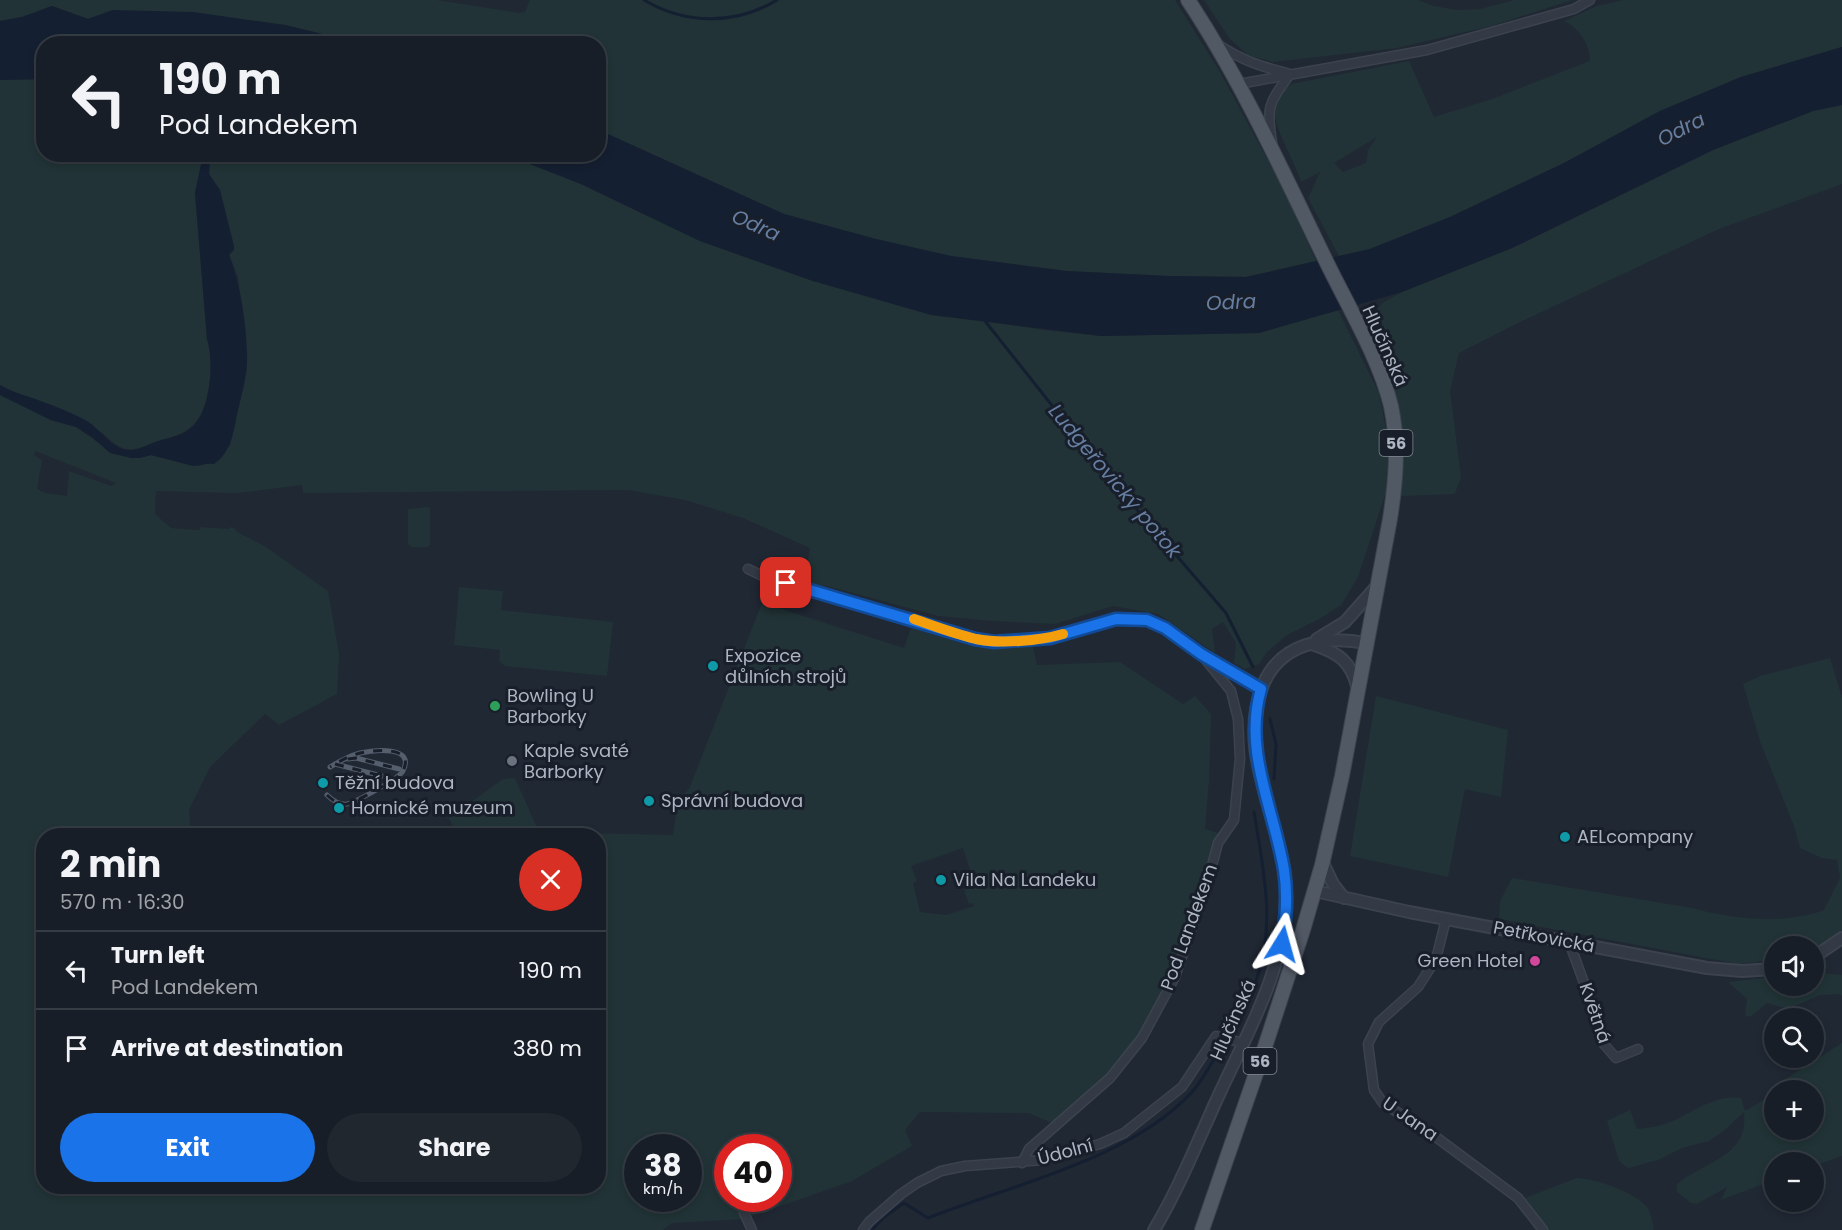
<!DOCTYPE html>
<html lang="en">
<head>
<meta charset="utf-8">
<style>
  body { margin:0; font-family:Poppins,sans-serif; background:#21272f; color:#f1f3f6; height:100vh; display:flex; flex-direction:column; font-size:22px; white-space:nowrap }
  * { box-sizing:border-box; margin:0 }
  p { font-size:20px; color:#9fa2a7 }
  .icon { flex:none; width:33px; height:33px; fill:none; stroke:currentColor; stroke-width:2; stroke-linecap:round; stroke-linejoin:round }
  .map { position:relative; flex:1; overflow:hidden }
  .drawer { position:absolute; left:36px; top:828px; width:570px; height:366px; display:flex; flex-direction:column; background:#181e27; border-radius:24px; box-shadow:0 3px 9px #0003,0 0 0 2px #363c44 }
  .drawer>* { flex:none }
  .hud { position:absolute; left:36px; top:36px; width:570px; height:126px; border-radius:24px; box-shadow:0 3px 9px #0003,0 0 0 2px #363c44; background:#181e27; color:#f1f3f6; overflow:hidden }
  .controls { position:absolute; left:1764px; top:936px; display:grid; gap:12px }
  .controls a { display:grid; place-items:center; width:60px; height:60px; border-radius:50%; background:#181e27; box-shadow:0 3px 9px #0003,0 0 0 2px #363c44; font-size:30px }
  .speed { position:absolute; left:624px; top:1134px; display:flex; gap:12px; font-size:30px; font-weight:700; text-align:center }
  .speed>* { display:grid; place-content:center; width:78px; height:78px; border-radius:50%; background:#181e27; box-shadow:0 3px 9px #0003,0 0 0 2px #363c44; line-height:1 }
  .speed small { font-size:15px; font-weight:400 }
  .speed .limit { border:9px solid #d22; background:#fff; color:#111 }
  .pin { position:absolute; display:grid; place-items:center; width:51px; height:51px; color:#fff; margin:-26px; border-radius:12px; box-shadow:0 3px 9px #0006 }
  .me { position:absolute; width:66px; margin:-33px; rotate:8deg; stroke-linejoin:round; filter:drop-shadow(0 0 4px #0008) }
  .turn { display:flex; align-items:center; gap:21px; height:126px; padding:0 24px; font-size:27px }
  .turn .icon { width:78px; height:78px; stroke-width:2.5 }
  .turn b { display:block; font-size:42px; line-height:51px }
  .round { display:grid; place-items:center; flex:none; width:63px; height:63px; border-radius:32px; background:#21272f }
  .head { display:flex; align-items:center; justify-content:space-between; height:102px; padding:0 24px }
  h1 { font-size:36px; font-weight:700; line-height:45px }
  .action { display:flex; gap:12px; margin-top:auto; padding:12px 24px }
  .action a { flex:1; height:69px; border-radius:36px; background:#1a73e8; color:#fff; font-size:24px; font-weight:700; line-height:69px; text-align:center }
  .action a+a { background:#21272f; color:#f1f3f6 }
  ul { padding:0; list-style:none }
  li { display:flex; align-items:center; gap:18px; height:78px; padding:0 24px; border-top:2px solid #363c44 }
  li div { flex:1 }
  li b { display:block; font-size:22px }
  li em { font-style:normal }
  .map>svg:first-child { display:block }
  .green { fill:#213336; fill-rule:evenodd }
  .water { fill:#141f31 }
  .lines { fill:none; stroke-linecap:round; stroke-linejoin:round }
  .stream { stroke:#141f31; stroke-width:3 }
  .minor-casing { stroke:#3c434f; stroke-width:11 }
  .tertiary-casing { stroke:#3c434f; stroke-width:14 }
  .primary-casing { stroke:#3c434f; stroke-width:16 }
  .minor { stroke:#333a45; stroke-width:8 }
  .tertiary { stroke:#333a45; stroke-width:10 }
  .primary { stroke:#515965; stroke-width:14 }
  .rail-casing { stroke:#555e6c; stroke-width:5 }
  .rail { stroke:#191f2a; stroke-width:3; stroke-dasharray:9; stroke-linecap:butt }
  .route-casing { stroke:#114b97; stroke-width:15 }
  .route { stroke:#1a73e8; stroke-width:10 }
  .slow { stroke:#f59e0b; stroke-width:10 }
  .culture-dot { fill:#0f9aa8; stroke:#191f2a; stroke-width:2 }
  .leisure-dot { fill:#2e9e5b; stroke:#191f2a; stroke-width:2 }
  .worship-dot { fill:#6b7280; stroke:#191f2a; stroke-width:2 }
  .hotel-dot { fill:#d1479c; stroke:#191f2a; stroke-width:2 }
  .labels { text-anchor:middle; stroke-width:6; stroke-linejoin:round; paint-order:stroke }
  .shield { fill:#191f2a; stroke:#818894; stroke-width:1.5 }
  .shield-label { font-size:16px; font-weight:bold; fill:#adb5c2 }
  .street-label { font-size:18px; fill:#adb5c2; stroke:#191f2a }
  .poi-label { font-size:18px; fill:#adb5c2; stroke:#191f2a; text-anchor:start }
  .water-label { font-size:20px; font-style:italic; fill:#667ea1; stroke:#191f2a }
</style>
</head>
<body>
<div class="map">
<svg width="1842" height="1230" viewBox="0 0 1842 1230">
  <rect width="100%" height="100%" fill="#202834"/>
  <g class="green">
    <path d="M0 0H437L519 13 525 12 530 0H1175L1220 72 1285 192 1316 261 1246 277 1168 276 1067 271 951 256 875 239 784 214 599 130 598 44 359 43 285 25 113 10 88 19 52 6 22 17 0 21Z"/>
    <path d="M1204 0H1418L1434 6 1457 10 1480 9 1514 0H1572L1491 26 1397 48 1273 62 1248 55 1238 46 1230 39Z"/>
    <path d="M1623 0H1842V47L1741 77 1660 111 1564 163 1450 217 1370 249 1339 256 1308 198 1320 172 1301 182C1296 164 1276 131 1275 116 1274 104 1281 91 1291 84L1409 61 1434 117 1492 99 1590 61C1590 44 1579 28 1564 21L1597 6ZM1377 137 1368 150 1366 163 1343 172 1334 163Z"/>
    <path d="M43 79 44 154 203 155 195 193 207 339C214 360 211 408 194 424 183 436 170 437 156 442 130 452 124 454 103 433L0 385V80Z"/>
    <path d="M1842 105V184L1719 229 1518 323 1459 353 1450 391 1461 477 1455 494 1401 496C1403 469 1405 442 1400 416 1395 382 1380 349 1369 317L1384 302 1402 292 1512 248 1713 150 1813 111Z"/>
    <path d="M210 155H507L581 184 700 241 813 281 985 321 1044 330 1101 336 1259 333 1338 310 1379 393 1388 440 1387 489 1358 577 1341 605 1319 619 1287 635 1267 652 1259 664 1245 669 1234 663 1236 643 1223 622 1212 629 1215 653 1158 614 1113 606 1055 624 992 621 938 616 827 586 804 583 810 548 743 518 685 500 628 490 303 493 302 485 238 493 156 491 155 514 171 528 200 530V527L229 529 230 527 236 529V531L266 547 328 591 339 654 337 694 279 725 265 714 210 767 189 810 191 835 44 836V1186H598V836L457 835 449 818 503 779 515 778 539 832 673 835 678 800 689 789 762 603 904 648 911 628 972 646 1033 647 1037 665 1120 662 1183 704 1195 696 1211 714 1209 780 1205 829 1222 834 1172 977 1138 1038 1107 1077 1054 1124 1029 1113 920 1112 905 1130 912 1146 852 1181 743 1219 672 1223 663 1230H0V395L50 420 76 427 100 444 145 457 150 455 200 466 230 446 245 375 247 355 238 277 229 254 220 190 209 174ZM35 451 116 483 111 486 69 471 67 496 45 493 37 489 42 460 34 455ZM963 848 975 886 964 890 969 904 973 903 974 906 946 915 920 912 913 883 917 881 911 866ZM638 1148H688V1198H638ZM728 1148H778V1198H728Z"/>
    <path d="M427 507 430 508V545L427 547H411L408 544V509Z"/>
    <path d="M459 587 503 591 501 610 613 622 607 676 505 666 499 661 500 650 454 645Z"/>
    <path d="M1830 658 1842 697V930C1834 939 1825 944 1814 948V946H1774V960L1738 964 1499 919 1500 901 1512 878 1692 908C1732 919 1785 925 1824 910L1840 878 1837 860 1822 858 1800 848 1794 826 1761 744 1743 684 1760 676Z"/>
    <path d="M1376 696 1508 730 1501 797 1465 789 1448 877 1350 856Z"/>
    <path d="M1821 973 1842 975V996L1840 994 1820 995 1788 1009 1767 1003 1750 1017 1745 1015 1747 999 1728 982 1774 977V986H1814V975Z"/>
    <path d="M1842 1043V1156L1814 1166V1162H1774V1180L1721 1200 1727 1187 1697 1204 1691 1203 1677 1192 1676 1185C1703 1161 1749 1158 1744 1112L1726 1129 1709 1141 1682 1148 1658 1160 1628 1168 1619 1161 1607 1121 1630 1110 1637 1129C1646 1128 1656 1127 1665 1124 1691 1115 1712 1094 1741 1098L1745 1111 1774 1094V1130H1814V1090H1781L1784 1080Z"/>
    <path d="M1577 1178C1596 1179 1632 1191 1646 1206 1650 1210 1652 1221 1654 1227L1653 1230H1546L1525 1198Z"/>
  </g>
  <g class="water">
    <path d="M52 6 88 19 113 10 193 12 285 25 359 43 44 44 43 79 0 80V21L22 17Z"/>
    <path d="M1842 47V105L1813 111 1713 150 1512 248 1402 292 1259 333 1101 336 931 315 813 281 700 241 581 184 507 155 598 154 599 130 784 214 876 239 951 256 1066 271 1168 276 1246 277 1370 249 1450 217 1564 163 1660 111 1741 77Z"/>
    <path d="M203 155H210L209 174 220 190 234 246V250L229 255C241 286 246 322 247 355 248 375 241 396 237 415 233 434 231 452 214 464 206 463 201 466 193 466L151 455 140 458H131L110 453 92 437 76 427 51 420 0 395V385L9 390C35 399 63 408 87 421 100 429 109 445 123 449 137 453 146 445 158 441 172 437 185 435 195 424 211 406 214 360 207 339L195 193Z"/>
  </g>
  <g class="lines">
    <g class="stream">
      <path d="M644 0C686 25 736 25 777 0"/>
      <path d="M985 321 1108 476 1226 613 1253 667"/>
      <path d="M1270 719 1276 744 1274 779"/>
      <path d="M872 1230 884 1217 904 1203 928 1218C1011 1185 1131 1159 1192 1092 1205 1078 1220 1048 1230 1030 1238 1013 1251 996 1257 978 1276 924 1263 867 1254 812"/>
    </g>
    <g class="minor-casing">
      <g id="minor">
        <path d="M1219 45C1241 60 1262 67 1287 73"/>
        <path d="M1239 84 1427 50 1574 9 1590 0"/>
        <path d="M1272 142C1266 105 1269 104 1290 74"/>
        <path d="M748 569 769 579 906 617 975 639 994 642 1050 638 1116 619 1147 620 1165 628 1201 654 1261 689"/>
        <path d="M1446 919 1436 959 1418 987 1379 1022 1368 1044 1374 1090 1383 1103 1436 1137 1518 1198 1543 1230"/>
        <path d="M1571 943 1572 950 1598 1021 1602 1042 1616 1058 1638 1049"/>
        <path d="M1022 1163 1029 1149 1110 1078 1142 1038 1175 977 1207 884 1218 843 1234 820 1240 759 1238 719 1231 691 1201 654"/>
        <path d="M744 1213 752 1230"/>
        <path d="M863 1230 869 1222 901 1194 917 1183 941 1171 965 1166 1043 1160 1100 1144 1124 1133 1182 1087 1216 1036 1243 1043"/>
      </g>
    </g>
    <g class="tertiary-casing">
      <g id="tertiary">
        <path d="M1317 639 1345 622 1377 586"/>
        <path d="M1312 644C1339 653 1351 661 1358 689"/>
        <path d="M1323 863 1333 884 1344 898"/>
        <path d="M1315 891 1409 912 1707 968 1742 971 1774 969"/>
        <path d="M1814 957 1842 938"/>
        <path d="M1154 1230C1179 1188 1197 1143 1217 1099 1247 1033 1286 969 1286 894 1286 825 1234 755 1263 685 1280 643 1325 635 1366 643"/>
      </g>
    </g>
    <g class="primary-casing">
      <path id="primary" d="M1188 0C1243 83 1284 175 1328 265 1349 308 1380 360 1391 406 1399 444 1396 481 1390 519L1342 776 1322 865 1303 930 1261 1059 1202 1230"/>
    </g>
    <use href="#minor" class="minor"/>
    <use href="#tertiary" class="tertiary"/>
    <use href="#primary" class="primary"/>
    <g class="rail-casing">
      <g id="rail">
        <path d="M348 759 356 758 399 769"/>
        <path d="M335 764 382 776"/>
        <path d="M327 795C332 800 339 805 347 804 356 802 400 778 403 771 416 745 373 750 360 753 349 756 340 761 330 767"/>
      </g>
    </g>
    <use href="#rail" class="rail"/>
  </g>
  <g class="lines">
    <g class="route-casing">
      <path id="route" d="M786 583 975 639 994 642 1050 638 1116 619 1147 620 1165 628 1201 654 1261 689C1243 751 1274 809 1284 870 1288 895 1286 920 1282 944"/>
    </g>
    <use href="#route" class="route"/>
    <path class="slow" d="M914 619C934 626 955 634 976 639 1001 644 1039 641 1063 634"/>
  </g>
  <g class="culture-dot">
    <circle cx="713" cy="666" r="6"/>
    <circle cx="323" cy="783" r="6"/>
    <circle cx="649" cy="801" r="6"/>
    <circle cx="339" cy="808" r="6"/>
    <circle cx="1565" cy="837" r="6"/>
    <circle cx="941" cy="880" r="6"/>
  </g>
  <circle class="leisure-dot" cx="495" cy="706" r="6"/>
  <circle class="worship-dot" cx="512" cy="761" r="6"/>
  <circle class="hotel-dot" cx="1535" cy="961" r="6"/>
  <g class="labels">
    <g class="shield">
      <rect x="1379.5" y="430" width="33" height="26" rx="4.5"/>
      <rect x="1243.5" y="1048" width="33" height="26" rx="4.5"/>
    </g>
    <g class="shield-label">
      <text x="1396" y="449">56</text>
      <text x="1260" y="1067">56</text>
    </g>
    <g class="street-label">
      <text transform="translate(1385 346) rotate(66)" y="6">Hlučínská</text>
      <text transform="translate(1189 927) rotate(-70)" y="6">Pod Landekem</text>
      <text transform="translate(1544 937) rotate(11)" y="6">Petřkovická</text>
      <text transform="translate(1595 1013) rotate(71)" y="6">Květná</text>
      <text transform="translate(1233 1020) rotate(-66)" y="6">Hlučínská</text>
      <text transform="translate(1410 1119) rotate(35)" y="6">U Jana</text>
      <text transform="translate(1065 1152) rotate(-15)" y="6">Údolní</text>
    </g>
    <g class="poi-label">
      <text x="725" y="662">Expozice<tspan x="725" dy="21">důlních strojů</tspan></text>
      <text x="507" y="702">Bowling U<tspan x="507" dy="21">Barborky</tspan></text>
      <text x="524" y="757">Kaple svaté<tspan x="524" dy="21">Barborky</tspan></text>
      <text x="335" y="789">Těžní budova</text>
      <text x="661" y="807">Správní budova</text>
      <text x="351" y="814">Hornické muzeum</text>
      <text x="1577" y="843">AELcompany</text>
      <text x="953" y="886">Vila Na Landeku</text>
      <text x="1523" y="967" text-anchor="end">Green Hotel</text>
    </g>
    <g class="water-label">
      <text transform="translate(1681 129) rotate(-27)" y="7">Odra</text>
      <text transform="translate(756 225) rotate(24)" y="7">Odra</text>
      <text transform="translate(1231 302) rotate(-3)" y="7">Odra</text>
      <text transform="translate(1115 481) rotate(50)" y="7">Ludgeřovický potok</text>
    </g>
  </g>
</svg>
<div class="controls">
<a><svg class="icon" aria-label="sound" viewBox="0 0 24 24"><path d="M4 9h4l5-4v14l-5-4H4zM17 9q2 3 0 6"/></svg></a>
<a><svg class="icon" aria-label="search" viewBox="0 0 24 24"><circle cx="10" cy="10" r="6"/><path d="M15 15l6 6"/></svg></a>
<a>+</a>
<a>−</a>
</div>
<div class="speed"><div>38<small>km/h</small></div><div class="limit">40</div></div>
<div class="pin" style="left:786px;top:583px;background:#d93025"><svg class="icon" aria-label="arrive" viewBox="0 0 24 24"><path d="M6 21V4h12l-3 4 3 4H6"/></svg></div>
<svg class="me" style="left:1282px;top:944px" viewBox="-20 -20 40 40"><path d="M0-17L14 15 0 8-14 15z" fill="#1a73e8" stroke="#fff" stroke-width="4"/></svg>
<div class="hud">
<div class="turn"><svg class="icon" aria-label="left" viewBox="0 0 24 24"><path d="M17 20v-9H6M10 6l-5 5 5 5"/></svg><div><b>190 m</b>Pod Landekem</div></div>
</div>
<section class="drawer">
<div class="head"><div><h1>2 min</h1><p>570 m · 16:30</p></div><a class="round" style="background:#d93025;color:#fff"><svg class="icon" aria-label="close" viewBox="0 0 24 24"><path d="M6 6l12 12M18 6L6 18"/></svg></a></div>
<ul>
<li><svg class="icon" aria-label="left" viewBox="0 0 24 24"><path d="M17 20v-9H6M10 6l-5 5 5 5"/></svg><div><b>Turn left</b><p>Pod Landekem</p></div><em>190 m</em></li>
<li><svg class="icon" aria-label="arrive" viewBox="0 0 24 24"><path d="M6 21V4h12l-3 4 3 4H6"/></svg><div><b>Arrive at destination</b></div><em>380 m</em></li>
</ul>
<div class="action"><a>Exit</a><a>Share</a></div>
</section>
</div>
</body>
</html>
